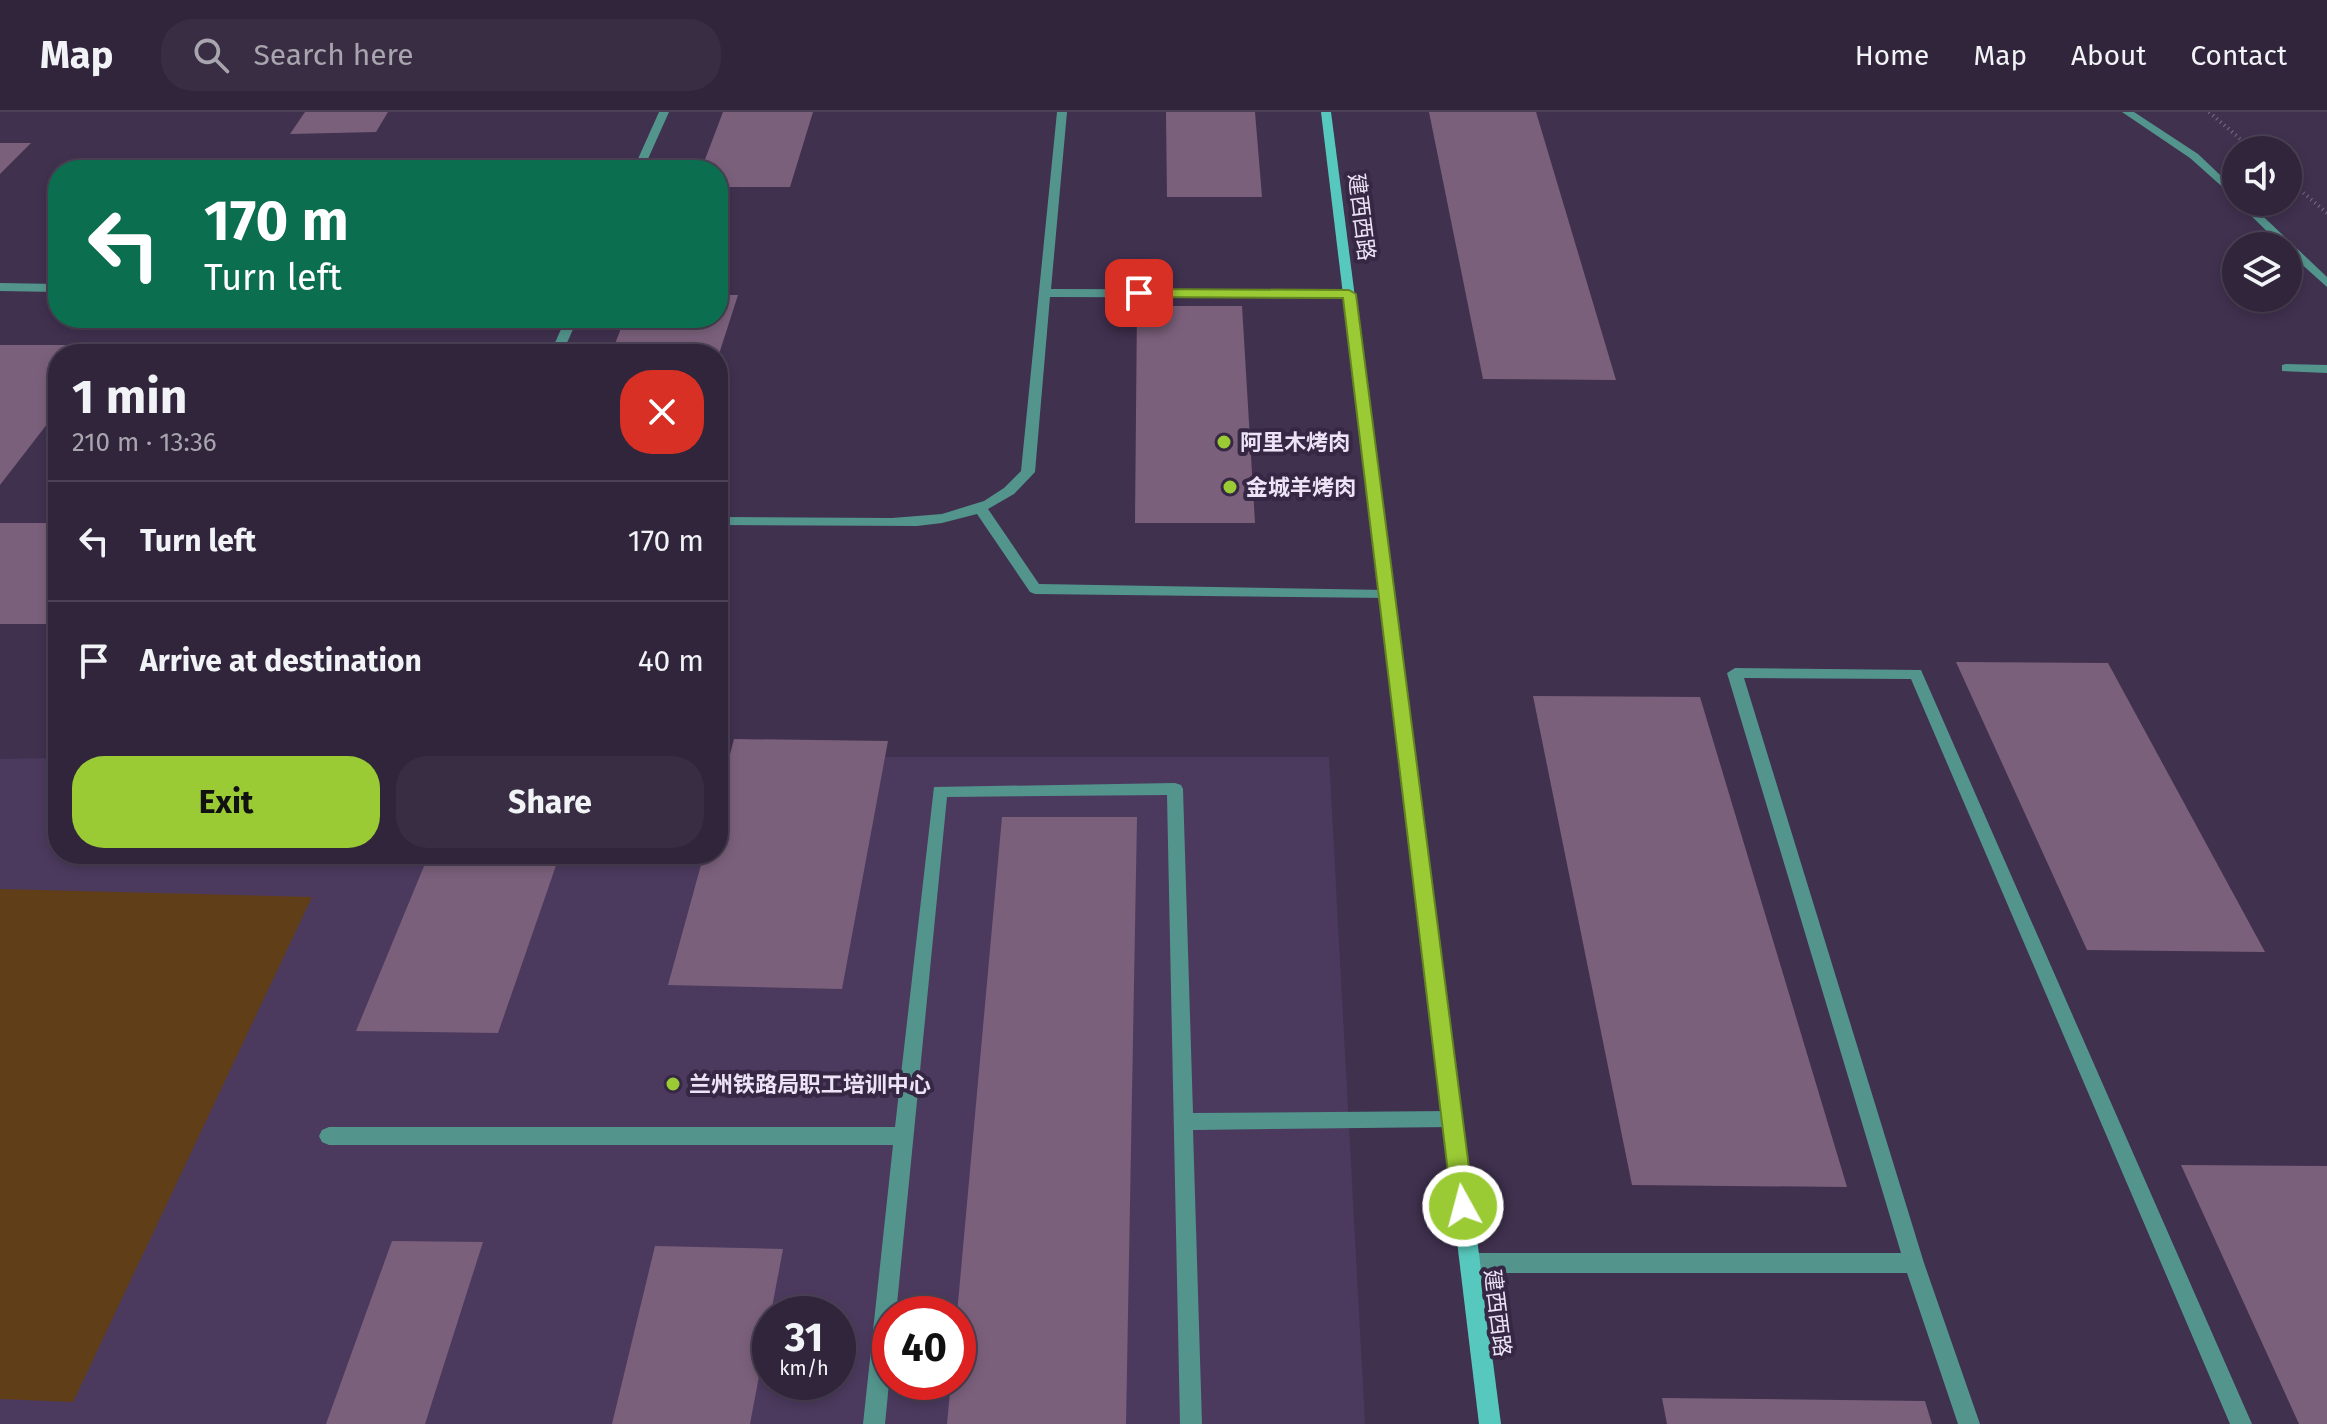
<!DOCTYPE html>
<html lang="en">
<head>
<meta charset="utf-8">
<style>
  body { margin:0; font-family:"Fira Sans","Noto Sans SC",sans-serif; background:#382d42; color:#f1f3f6; height:100vh; display:flex; flex-direction:column; font-size:30px; white-space:nowrap }
  * { box-sizing:border-box; margin:0 }
  p { font-size:26px; color:#a8a5af }
  .icon { flex:none; width:44px; height:44px; fill:none; stroke:currentColor; stroke-width:2; stroke-linecap:round; stroke-linejoin:round }
  .map { position:relative; flex:1; overflow:hidden }
  .side { position:absolute; left:48px; top:232px; width:680px; height:520px; display:flex; flex-direction:column; background:#30253b; border-radius:32px; box-shadow:0 4px 12px #0003,0 0 0 2px #4b4255 }
  .side>* { flex:none }
  .guide { position:absolute; left:48px; top:48px; width:680px; height:168px; border-radius:32px; box-shadow:0 4px 12px #0003,0 0 0 2px #4b4255; background:#0b6e4f; color:#fff; overflow:hidden }
  .controls { position:absolute; left:2222px; top:24px; display:grid; gap:16px }
  .controls a { display:grid; place-items:center; width:80px; height:80px; border-radius:50%; background:#30253b; box-shadow:0 4px 12px #0003,0 0 0 2px #4b4255; font-size:40px }
  .speed { position:absolute; left:752px; top:1184px; display:flex; gap:16px; font-size:40px; font-weight:700; text-align:center }
  .speed>* { display:grid; place-content:center; width:104px; height:104px; border-radius:50%; background:#30253b; box-shadow:0 4px 12px #0003,0 0 0 2px #4b4255; line-height:1 }
  .speed small { font-size:20px; font-weight:400 }
  .speed .limit { border:12px solid #d22; background:#fff; color:#111 }
  .pin { position:absolute; display:grid; place-items:center; width:68px; height:68px; color:#fff; margin:-34px; border-radius:16px; box-shadow:0 4px 12px #0006 }
  .me { position:absolute; width:88px; margin:-44px; rotate:353deg; stroke-linejoin:round; filter:drop-shadow(0 0 6px #0008) }
  .turn { display:flex; align-items:center; gap:28px; height:168px; padding:0 24px; font-size:36px }
  .turn .icon { width:104px; height:104px; stroke-width:2.5 }
  .turn b { display:block; font-size:56px; line-height:68px }
  .round { display:grid; place-items:center; flex:none; width:84px; height:84px; border-radius:32px; background:#382d42 }
  .head { display:flex; align-items:center; justify-content:space-between; height:136px; padding:0 24px }
  h1 { font-size:48px; font-weight:700; line-height:60px }
  .primary-button { display:flex; gap:16px; margin-top:auto; padding:16px 24px }
  .primary-button a { flex:1; height:92px; border-radius:32px; background:#9acb35; color:#111; font-size:32px; font-weight:700; line-height:92px; text-align:center }
  .primary-button a+a { background:#382d42; color:#f1f3f6 }
  ul { padding:0; list-style:none }
  li { display:flex; align-items:center; gap:24px; height:120px; padding:0 24px; border-top:2px solid #4b4255 }
  li div { flex:1 }
  li b { display:block; font-size:30px }
  li em { font-style:normal }
  header { display:flex; align-items:center; gap:48px; box-sizing:border-box; height:112px; padding:0 40px; background:#30253b; border-bottom:2px solid #4b4255 }
  header strong { font-size:38px }
  nav { display:flex; gap:44px; margin-inline-start:auto; font-size:28px }
  .search { width:560px; height:72px; background:#382d42; display:flex; align-items:center; gap:20px; box-sizing:border-box; padding:0 28px; border-radius:32px; color:#a8a5af; font-size:30px }
  .map>svg:first-child { display:block }
  .built { fill:#4c3a5e; fill-rule:evenodd }
  .green { fill:#603e17 }
  .building { fill:#7b607b }
  .lines { fill:none; stroke-linecap:round; stroke-linejoin:round }
  .path { stroke:#796c86; stroke-width:4; stroke-dasharray:1 4; stroke-linecap:butt }
  .lane { fill:#53958d; fill-rule:evenodd }
  .secondary { fill:#57c8bd; fill-rule:evenodd }
  .route { fill:#9acb35; stroke:#648422; stroke-width:2 }
  .poi-dot { fill:#9acb35; stroke:#362744; stroke-width:3 }
  .labels { text-anchor:middle; stroke-width:8; stroke-linejoin:round; paint-order:stroke }
  .street-label { font-size:22px; fill:#ece3f6; stroke:#362744 }
  .poi-label { font-size:22px; font-weight:bold; fill:#ece3f6; stroke:#362744; text-anchor:start }
</style>
</head>
<body>
<header>
<strong>Map</strong>
<div class="search"><svg class="icon" aria-label="search" viewBox="0 0 24 24"><circle cx="10" cy="10" r="6"/><path d="M15 15l6 6"/></svg>Search here</div>
<nav><a>Home</a><a>Map</a><a>About</a><a>Contact</a></nav>
</header>
<div class="map">
<svg width="2327" height="1312" viewBox="0 0 2327 1312">
  <rect width="100%" height="100%" fill="#40314f"/>
  <path class="built" d="M718 645H1329L1365 1312H0V647L58 646V742H718ZM770 1202H838V1270H770ZM890 1202H958V1270H890Z"/>
  <path class="green" d="M0 777 312 785 73 1290 0 1287Z"/>
  <g class="building">
    <path d="M305 0H388L376 20 290 22Z"/>
    <path d="M723 0H813L790 75H718V58H701Z"/>
    <path d="M1166 0H1255L1262 85H1167Z"/>
    <path d="M1429 0H1536L1616 268 1483 267Z"/>
    <path d="M0 31H31L0 62Z"/>
    <path d="M435 54 480 55 478 58H433Z"/>
    <path d="M718 183H738L719 242H611L625 206H718Z"/>
    <path d="M1137 194H1242L1255 411H1135Z"/>
    <path d="M294 231 381 232 375 242H287Z"/>
    <path d="M0 233H108L101 242H58V298L0 373Z"/>
    <rect x="0" y="411" width="58" height="101"/>
    <path d="M1956 550 2108 551 2265 840 2087 838Z"/>
    <path d="M1533 584 1700 585 1847 1075 1632 1073Z"/>
    <path d="M734 627 888 629 842 877 668 873 704 742H718V688Z"/>
    <path d="M1002 705H1137L1126 1312H947L951 1270H958L957 1202Z"/>
    <path d="M429 742H560L498 921 356 919Z"/>
    <path d="M2181 1053 2327 1054V1312H2299Z"/>
    <path d="M392 1129 483 1130 425 1312H326Z"/>
    <path d="M655 1134 783 1137 750 1312H612Z"/>
    <path d="M1662 1286 1925 1289 1932 1312H1667Z"/>
  </g>
  <g class="lines">
    <g class="path">
      <path d="M2209 0 2253 38"/>
      <path d="M2288 68 2327 101"/>
    </g>
    <g class="lane">
      <path d="M659 0H669L643 58H633Z"/>
      <path d="M1057 0H1067L1051 177 1349 178 1355 182 1349 186 1050 185 1035 360 1014 382 988 397 1039 472 1386 478 1393 483 1391 486 1035 482 1030 480 977 402 942 411 917 414 718 413V405L892 406 942 402 984 389 1004 376 1021 359Z"/>
      <path d="M2122 0H2134L2198 42 2236 78V87L2190 46Z"/>
      <path d="M2237 90H2248L2327 165V175L2288 140V134H2282Z"/>
      <path d="M0 171 58 172V180L0 179Z"/>
      <path d="M566 206H578L562 242H550Z"/>
      <path d="M2286 252 2327 253V261L2282 259V253Z"/>
      <path d="M1735 556 1921 558 2252 1312H2230L1911 567 1744 566 1924 1151 1980 1312H1958L1907 1161H1470L1463 1158 1460 1151 1463 1144 1470 1141H1901L1727 561Z"/>
      <path d="M1175 671 1181 673 1183 677 1193 1001 1452 999 1459 1001 1462 1007 1459 1013 1452 1015 1193 1018 1202 1312H1180L1167 683 947 685 896 1202H890V1261L885 1312H863L893 1033H329L322 1030 319 1024 322 1018 329 1015H895L934 675Z"/>
    </g>
    <path class="secondary" d="M1321 0H1331L1501 1312H1479Z"/>
  </g>
  <path class="route" d="M1349 178 1356 182 1474 1094 1471 1101 1463 1104 1455 1101 1452 1094 1343 186 1139 185 1132 181 1139 177Z"/>
  <g class="poi-dot">
    <circle cx="1224" cy="330" r="8"/>
    <circle cx="1230" cy="375" r="8"/>
    <circle cx="673" cy="972" r="8"/>
  </g>
  <g class="labels">
    <g class="street-label">
      <text transform="translate(1362 105) rotate(83)" y="8">建西西路</text>
      <text transform="translate(1498 1201) rotate(83)" y="8">建西西路</text>
    </g>
    <g class="poi-label">
      <text x="1240" y="338">阿里木烤肉</text>
      <text x="1246" y="383">金城羊烤肉</text>
      <text x="689" y="980">兰州铁路局职工培训中心</text>
    </g>
  </g>
</svg>
<div class="controls">
<a><svg class="icon" aria-label="sound" viewBox="0 0 24 24"><path d="M4 9h4l5-4v14l-5-4H4zM17 9q2 3 0 6"/></svg></a>
<a><svg class="icon" aria-label="layers" viewBox="0 0 24 24"><path d="M12 4l9 5-9 5-9-5zM3 14l9 5 9-5"/></svg></a>
</div>
<div class="speed"><div>31<small>km/h</small></div><div class="limit">40</div></div>
<div class="pin" style="left:1139px;top:181px;background:#d93025"><svg class="icon" aria-label="arrive" viewBox="0 0 24 24"><path d="M6 21V4h12l-3 4 3 4H6"/></svg></div>
<svg class="me" style="left:1463px;top:1094px" viewBox="-20 -20 40 40"><circle r="17" fill="#9acb35" stroke="#fff" stroke-width="3"/><path d="M0-11L8 9 0 5-8 9z" fill="#fff"/></svg>
<div class="guide">
<div class="turn"><svg class="icon" aria-label="left" viewBox="0 0 24 24"><path d="M17 20v-9H6M10 6l-5 5 5 5"/></svg><div><b>170 m</b>Turn left</div></div>
</div>
<section class="side">
<div class="head"><div><h1>1 min</h1><p>210 m · 13:36</p></div><a class="round" style="background:#d93025;color:#fff"><svg class="icon" aria-label="close" viewBox="0 0 24 24"><path d="M6 6l12 12M18 6L6 18"/></svg></a></div>
<ul>
<li><svg class="icon" aria-label="left" viewBox="0 0 24 24"><path d="M17 20v-9H6M10 6l-5 5 5 5"/></svg><div><b>Turn left</b></div><em>170 m</em></li>
<li><svg class="icon" aria-label="arrive" viewBox="0 0 24 24"><path d="M6 21V4h12l-3 4 3 4H6"/></svg><div><b>Arrive at destination</b></div><em>40 m</em></li>
</ul>
<div class="primary-button"><a>Exit</a><a>Share</a></div>
</section>
</div>
</body>
</html>
